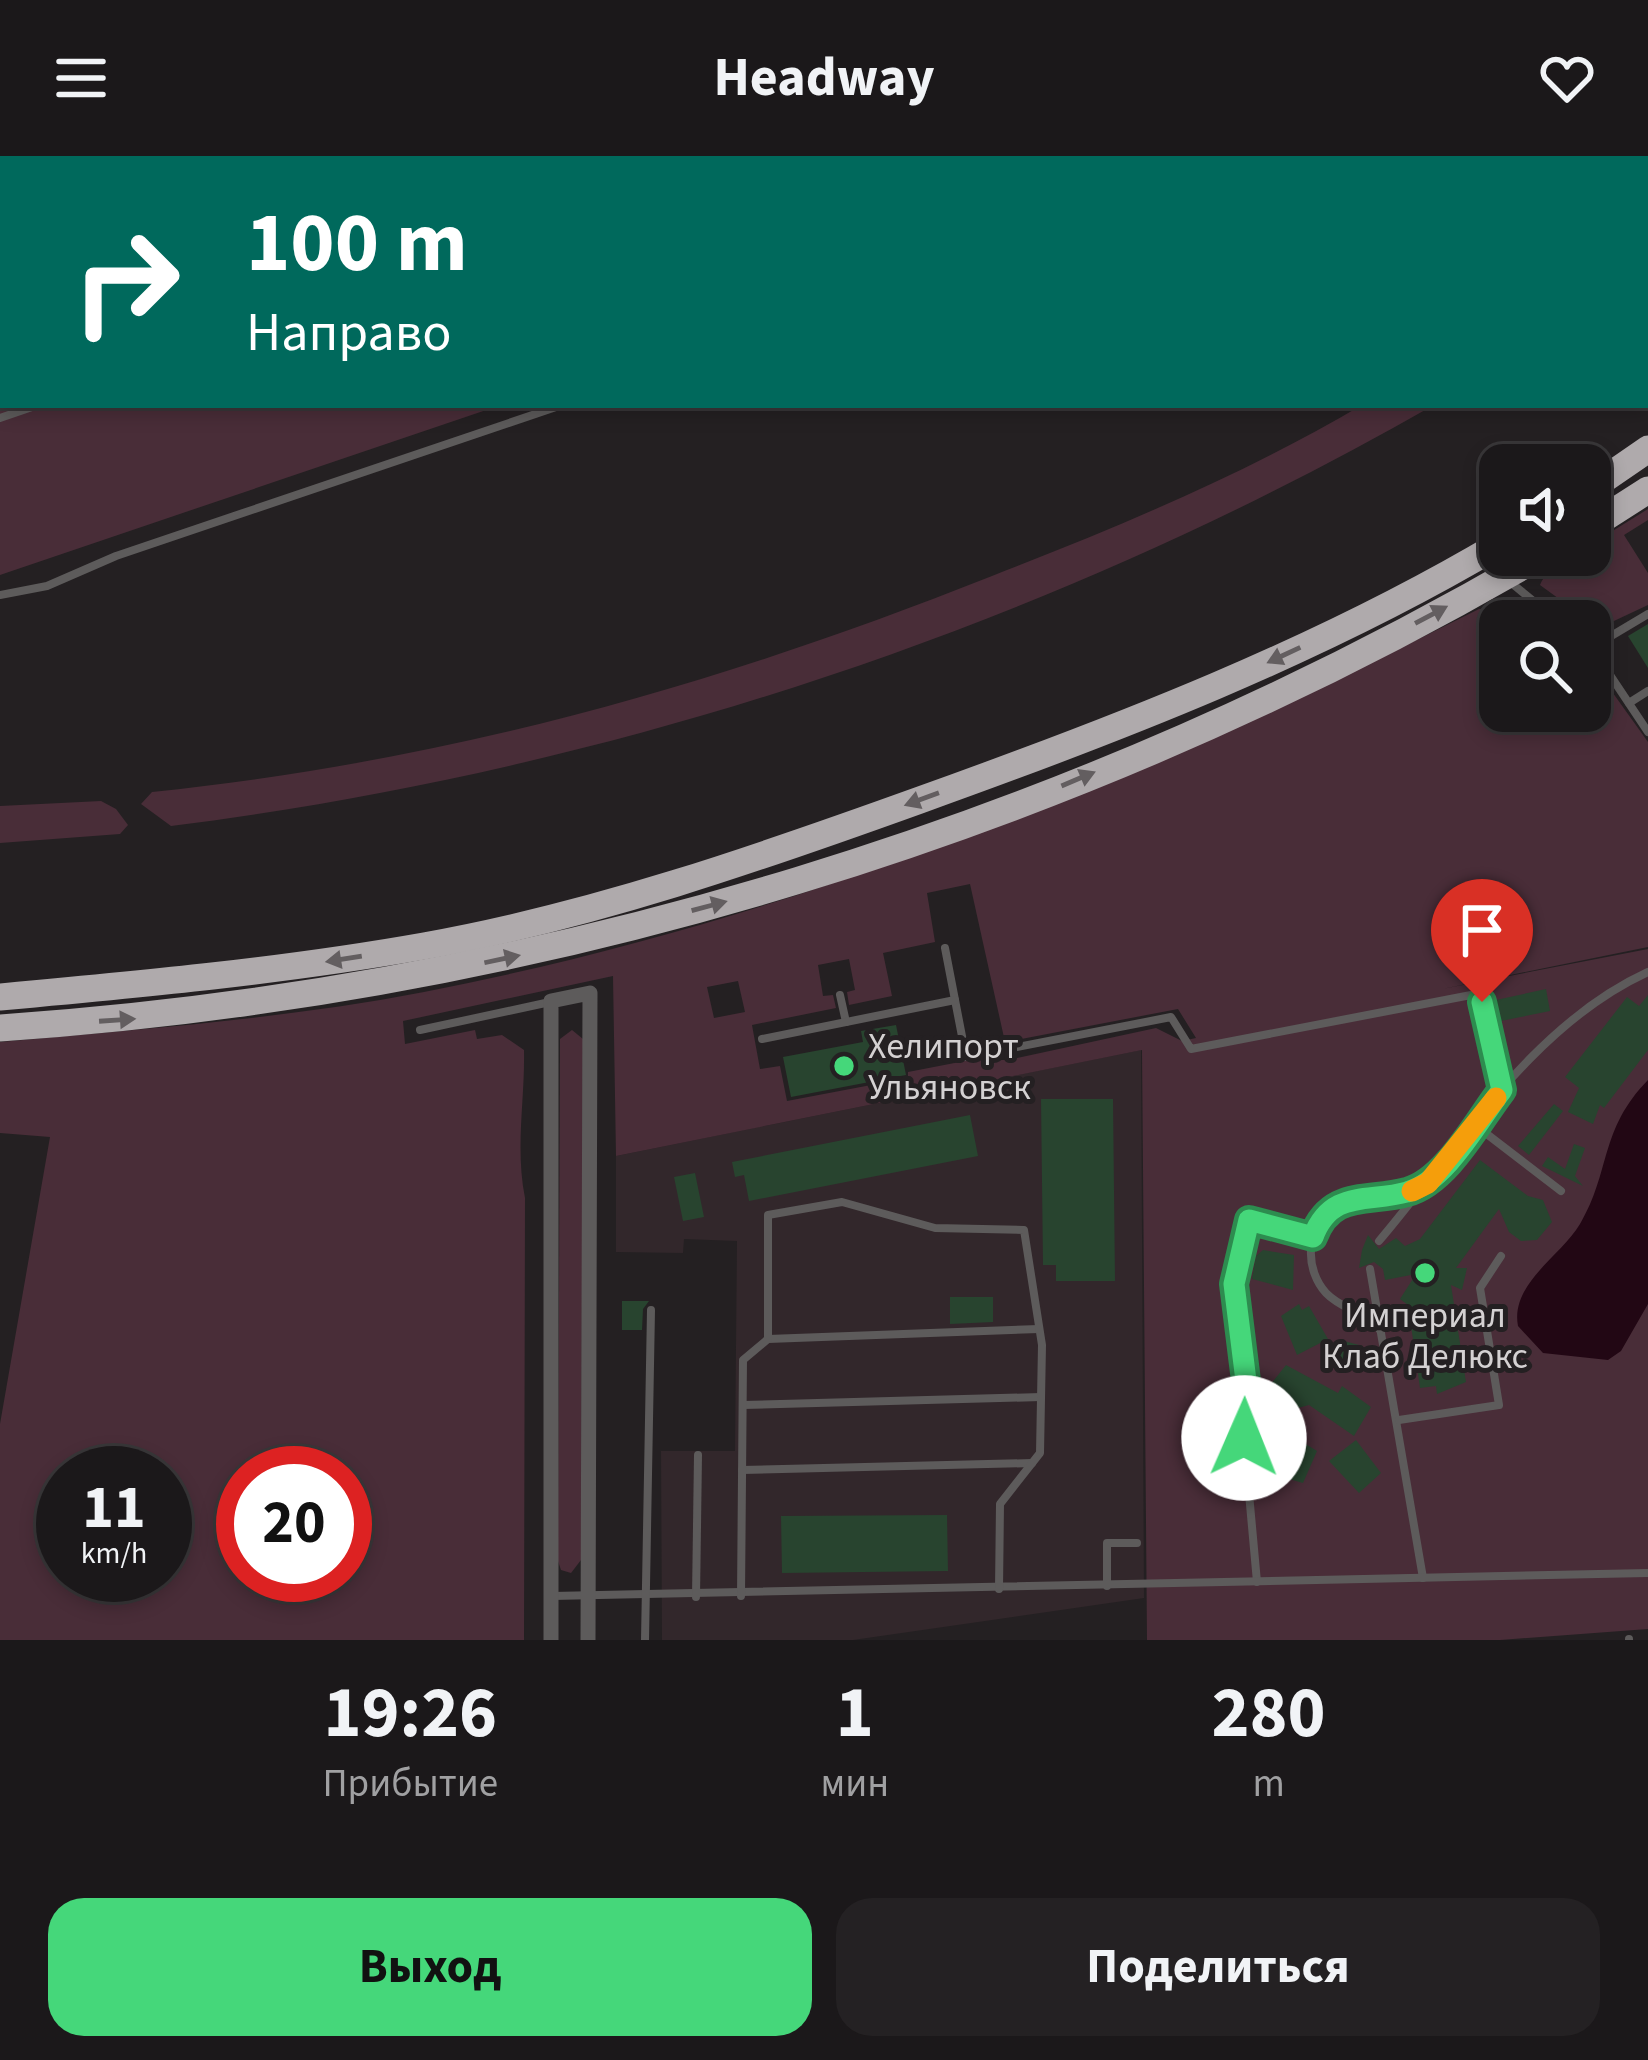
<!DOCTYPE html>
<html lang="ru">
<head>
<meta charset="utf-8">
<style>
  body { margin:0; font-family:"Source Sans 3",sans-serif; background:#242123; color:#f1f3f6; height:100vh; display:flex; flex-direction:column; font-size:45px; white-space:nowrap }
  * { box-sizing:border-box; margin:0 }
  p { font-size:39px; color:#a0a0a2 }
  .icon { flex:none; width:66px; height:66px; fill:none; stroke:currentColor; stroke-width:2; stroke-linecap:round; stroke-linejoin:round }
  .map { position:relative; height:1484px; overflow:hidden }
  .side { display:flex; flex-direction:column; background:#1b181a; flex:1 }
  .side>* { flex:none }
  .top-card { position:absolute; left:0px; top:0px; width:1650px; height:252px; box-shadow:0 6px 18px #0003,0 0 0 3px #393739; background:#00695c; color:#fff; overflow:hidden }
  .fabs { position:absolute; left:1479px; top:288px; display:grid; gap:24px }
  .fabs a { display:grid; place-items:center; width:132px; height:132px; border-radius:24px; background:#1b181a; box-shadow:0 6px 18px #0003,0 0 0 3px #393739; font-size:60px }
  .speed { position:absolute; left:36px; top:1290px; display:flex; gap:24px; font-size:60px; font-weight:700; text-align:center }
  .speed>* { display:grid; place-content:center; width:156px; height:156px; border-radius:50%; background:#1b181a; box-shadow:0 6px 18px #0003,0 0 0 3px #393739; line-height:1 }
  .speed small { font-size:30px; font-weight:400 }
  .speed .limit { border:18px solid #d22; background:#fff; color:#111 }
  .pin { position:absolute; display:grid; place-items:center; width:102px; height:102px; color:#fff; margin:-123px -51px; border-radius:50% 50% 50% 0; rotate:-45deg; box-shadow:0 0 12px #0007 }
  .pin .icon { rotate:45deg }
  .me { position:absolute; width:132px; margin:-66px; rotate:1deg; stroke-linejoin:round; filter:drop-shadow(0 0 9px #0008) }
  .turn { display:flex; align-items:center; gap:42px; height:252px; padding:0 48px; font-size:54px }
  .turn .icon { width:156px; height:156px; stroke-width:2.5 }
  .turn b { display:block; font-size:84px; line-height:102px }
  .eta { display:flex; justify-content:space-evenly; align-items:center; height:204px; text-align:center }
  .eta b { font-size:72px; font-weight:700; line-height:84px }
  .cta { display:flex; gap:24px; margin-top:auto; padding:24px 48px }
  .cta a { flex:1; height:138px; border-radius:36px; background:#45d77a; color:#111; font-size:48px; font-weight:700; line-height:138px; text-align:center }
  .cta a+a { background:#242123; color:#f1f3f6 }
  header { display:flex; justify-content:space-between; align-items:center; height:156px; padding:0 48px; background:#1b181a; font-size:54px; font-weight:700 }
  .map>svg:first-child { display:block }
  .built { fill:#32272b }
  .green { fill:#492d38; fill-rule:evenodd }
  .water { fill:#220714 }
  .building { fill:#28442f }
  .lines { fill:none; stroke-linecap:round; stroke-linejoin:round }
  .lane { stroke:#5d5b5b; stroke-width:8 }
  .street { stroke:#5d5b5b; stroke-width:15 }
  .highway { stroke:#afaaac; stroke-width:27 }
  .oneway { fill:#635e60 }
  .route-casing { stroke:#2d8c4f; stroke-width:30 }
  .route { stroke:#45d77a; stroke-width:21 }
  .slow { stroke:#f59e0b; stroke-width:21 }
  .poi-dot { fill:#45d77a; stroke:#242022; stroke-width:4.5 }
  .labels { text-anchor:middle; stroke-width:10; stroke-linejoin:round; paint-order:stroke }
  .poi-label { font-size:36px; fill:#d4d1d2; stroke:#242022; text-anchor:start }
</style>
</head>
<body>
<header><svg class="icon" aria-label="menu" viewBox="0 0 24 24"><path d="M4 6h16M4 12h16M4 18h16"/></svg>Headway<svg class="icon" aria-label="heart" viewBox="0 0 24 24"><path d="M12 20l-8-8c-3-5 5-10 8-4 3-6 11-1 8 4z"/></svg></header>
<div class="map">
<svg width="1648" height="1484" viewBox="0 0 1648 1484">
  <rect width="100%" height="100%" fill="#242022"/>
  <path class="built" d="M1141 894 1144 1442 853 1484H662L661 1295H735L737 1085 684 1083 683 1097 616 1096V1000Z"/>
  <g class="green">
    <path d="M0 0H1235L3 3V249H501L0 419Z"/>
    <path d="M1362 249H1434C1046 471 614 614 171 670L141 648 152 636C449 605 715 530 992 420 1120 370 1243 319 1362 249Z"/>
    <path d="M1648 353V364L1624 379 1648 417V449L1599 472 1540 429C1548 410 1570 399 1590 399V389Z"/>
    <path d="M1479 453 1529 455 1553 465H1500V555H1590V505L1648 586V791L1442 833 1648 793V1473L1500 1484H1147L1142 894 616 1000 613 820 403 865 405 888 475 874 477 883 502 879 524 894C525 945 515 991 525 1042L524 1484H0V1268L50 981 0 977V886C142 873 284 863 424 836 793 764 1145 621 1479 453ZM970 728 1005 886 1178 853 1196 882 1182 885 1156 872 1008 904H970L908 916V922L787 945 780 910 760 913 752 869 836 852 833 839 823 840 818 809 849 803 855 834 847 836 849 849 892 840 883 797 935 786 927 737ZM738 825 745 856 714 862 707 831ZM63 1317H165V1419H63ZM243 1317H345V1419H243Z"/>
    <path d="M101 645 116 653 128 669 120 678 0 687V650Z"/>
    <path d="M572 874 583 883 581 1404 571 1417 561 1414 558 1405 560 883Z"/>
  </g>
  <path class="water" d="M1648 924V1148L1621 1195 1608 1204 1543 1197 1518 1170C1510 1128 1561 1100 1580 1068 1611 1016 1599 974 1648 924Z"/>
  <g class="building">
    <path d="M1648 468V512L1628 480Z"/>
    <path d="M1546 833 1550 855 1501 865 1496 844Z"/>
    <path d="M1648 839V894L1604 952 1600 949 1593 968 1568 956 1579 932 1565 921 1627 841 1639 850Z"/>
    <path d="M896 869 906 919 791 941 783 901 863 886 861 875Z"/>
    <path d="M1041 943H1113L1115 1125H1056V1109H1043Z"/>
    <path d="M1554 948 1563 955 1529 999 1518 990Z"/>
    <path d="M970 959 978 1000 749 1045 744 1019 735 1021 732 1006Z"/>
    <path d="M1574 988 1585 992 1575 1020 1583 1030 1542 1010 1548 1001 1565 1013Z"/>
    <path d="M1480 1004 1528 1040 1543 1044 1552 1066 1537 1084 1521 1085 1509 1076 1499 1053 1456 1112H1467L1462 1134 1451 1129 1466 1226 1437 1238 1436 1230 1420 1232 1408 1149 1400 1143 1416 1118 1385 1124 1383 1113 1374 1106 1359 1112 1362 1094 1368 1079 1379 1093 1396 1082 1405 1090 1420 1083Z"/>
    <path d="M695 1017 704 1061 683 1065 674 1021Z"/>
    <path d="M1263 1094 1294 1099 1293 1134 1252 1123 1256 1100Z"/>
    <path d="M950 1141H993V1166L950 1168Z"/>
    <path d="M622 1145H649L643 1153 642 1174H622Z"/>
    <path d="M1299 1148 1302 1154 1309 1150 1328 1183 1297 1199 1281 1160Z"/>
    <path d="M1340 1184 1363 1190 1357 1213 1334 1207Z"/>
    <path d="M1286 1209 1338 1237 1342 1230 1371 1251 1354 1280 1309 1249 1298 1252 1276 1242 1270 1229Z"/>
    <path d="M1291 1279 1317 1295 1303 1327 1275 1319Z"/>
    <path d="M1356 1284 1381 1317 1359 1337 1329 1305Z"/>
    <path d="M947 1359 948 1415 782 1417 781 1360Z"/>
  </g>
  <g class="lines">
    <g class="lane">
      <path d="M121 3 122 0"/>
      <path d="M730 3 739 0"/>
      <path d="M1335 3 1341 0"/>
      <path d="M0 144 3 142"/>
      <path d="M0 262 38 249"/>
      <path d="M1510 426 1558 465"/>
      <path d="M0 439 47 430 116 400 562 249"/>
      <path d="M1591 492 1648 458"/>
      <path d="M1592 492 1648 576"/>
      <path d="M1629 547 1648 535"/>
      <path d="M945 792 966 901 1171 861 1191 893 1471 839 1485 854 1502 935"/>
      <path d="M840 839 846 866"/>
      <path d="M420 874 550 846"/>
      <path d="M762 883 955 844"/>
      <path d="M1475 969 1561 1035"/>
      <path d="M1379 1085C1459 991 1532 869 1648 816"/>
      <path d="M1370 1113 1423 1422"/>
      <path d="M1380 1174C1366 1156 1342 1154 1326 1137 1316 1126 1310 1110 1311 1094 1314 1029 1381 1049 1421 1030"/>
      <path d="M768 1183 1039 1173"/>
      <path d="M743 1249 1041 1241"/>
      <path d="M1399 1264 1499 1249 1480 1132 1501 1100"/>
      <path d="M742 1314 1032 1307"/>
      <path d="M1257 1426 1244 1282 1248 1241 1234 1128 1249 1064 1313 1081"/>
      <path d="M1107 1430V1387H1137"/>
      <path d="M552 1440 1648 1417"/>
      <path d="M741 1440 743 1204 768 1183V1059L842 1046 935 1072 1024 1074 1042 1189 1040 1297 1000 1348 999 1433"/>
      <path d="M696 1441 698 1299"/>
      <path d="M1629 1483V1484"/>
      <path d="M645 1484 651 1154"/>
    </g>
    <path class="street" d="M551 1484V845L590 837 588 1484"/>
    <g class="highway">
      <path d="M1590 333 1648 293"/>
      <path d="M1590 371 1648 334"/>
      <path d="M0 841C142 828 283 815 424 790 593 760 759 702 920 644 1118 573 1318 496 1500 388"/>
      <path d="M0 872C540 835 1074 673 1542 399"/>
    </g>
  </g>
  <defs><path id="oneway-solid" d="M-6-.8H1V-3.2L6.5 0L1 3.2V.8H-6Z" transform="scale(3)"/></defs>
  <g class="oneway">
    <use href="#oneway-solid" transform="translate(1431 459) rotate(-28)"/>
    <use href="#oneway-solid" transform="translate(1284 499) rotate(155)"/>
    <use href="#oneway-solid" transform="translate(1078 623) rotate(-23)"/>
    <use href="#oneway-solid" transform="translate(922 643) rotate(160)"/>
    <use href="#oneway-solid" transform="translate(709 750) rotate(-15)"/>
    <use href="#oneway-solid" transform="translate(344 803) rotate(171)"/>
    <use href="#oneway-solid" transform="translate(502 803) rotate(-12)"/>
    <use href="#oneway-solid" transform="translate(117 864) rotate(-4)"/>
  </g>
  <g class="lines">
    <g class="route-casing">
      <path id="route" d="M1244 1282 1248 1241 1234 1128 1249 1064 1313 1081C1331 1033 1368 1047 1407 1036 1446 1026 1478 965 1502 934L1482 846"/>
    </g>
    <use href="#route" class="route"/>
    <path class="slow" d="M1412 1035 1428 1027 1496 942"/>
  </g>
  <g class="poi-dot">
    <circle cx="844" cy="910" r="12"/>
    <circle cx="1425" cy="1117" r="12"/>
  </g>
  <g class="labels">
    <g class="poi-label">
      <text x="868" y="902">Хелипорт<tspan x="868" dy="41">Ульяновск</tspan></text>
      <text x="1425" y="1171" text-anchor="middle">Империал<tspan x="1425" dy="41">Клаб Делюкс</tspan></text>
    </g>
  </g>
</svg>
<div class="fabs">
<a><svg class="icon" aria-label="sound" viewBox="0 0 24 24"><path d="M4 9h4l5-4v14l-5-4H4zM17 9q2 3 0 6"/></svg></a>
<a><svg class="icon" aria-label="search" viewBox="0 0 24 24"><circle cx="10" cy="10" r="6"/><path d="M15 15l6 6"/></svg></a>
</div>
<div class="speed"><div>11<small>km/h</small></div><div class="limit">20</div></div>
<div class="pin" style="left:1482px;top:846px;background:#d93025"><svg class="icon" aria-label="arrive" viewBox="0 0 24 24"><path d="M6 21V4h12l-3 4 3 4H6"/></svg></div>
<svg class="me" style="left:1244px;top:1282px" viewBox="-20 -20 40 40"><circle r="19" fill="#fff"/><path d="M0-13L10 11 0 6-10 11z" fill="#45d77a"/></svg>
<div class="top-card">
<div class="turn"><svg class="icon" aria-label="right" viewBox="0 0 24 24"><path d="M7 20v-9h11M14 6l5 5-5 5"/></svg><div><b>100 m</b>Направо</div></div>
</div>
</div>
<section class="side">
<div class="eta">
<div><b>19:26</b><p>Прибытие</p></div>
<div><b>1</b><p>мин</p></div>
<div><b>280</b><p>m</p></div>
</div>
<div class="cta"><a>Выход</a><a>Поделиться</a></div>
</section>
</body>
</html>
